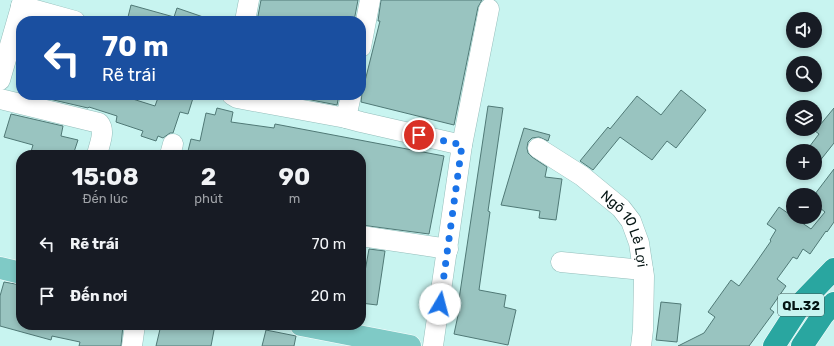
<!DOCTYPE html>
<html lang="vi">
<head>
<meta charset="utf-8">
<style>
  body { margin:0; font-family:Rubik,sans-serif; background:#20242c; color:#f1f3f6; height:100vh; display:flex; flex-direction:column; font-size:15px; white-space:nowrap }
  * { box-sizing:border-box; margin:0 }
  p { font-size:13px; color:#9ea1a6 }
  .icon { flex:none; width:22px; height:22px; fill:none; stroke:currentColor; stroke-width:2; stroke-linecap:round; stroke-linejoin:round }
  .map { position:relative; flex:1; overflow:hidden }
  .details { position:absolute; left:16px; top:150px; width:350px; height:180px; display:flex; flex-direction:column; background:#171b24; border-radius:16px; box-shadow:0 2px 6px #0003 }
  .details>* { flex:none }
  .banner { position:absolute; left:16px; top:16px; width:350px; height:84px; border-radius:16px; box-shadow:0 2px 6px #0003; background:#1a4fa0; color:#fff; overflow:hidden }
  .tools { position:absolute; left:786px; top:12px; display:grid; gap:8px }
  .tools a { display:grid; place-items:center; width:36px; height:36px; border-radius:50%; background:#171b24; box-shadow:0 2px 6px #0003; font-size:20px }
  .pin { position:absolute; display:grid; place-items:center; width:34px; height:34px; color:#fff; margin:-17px; border:2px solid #fff; border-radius:50%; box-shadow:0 1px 4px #0007 }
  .me { position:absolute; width:44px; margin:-22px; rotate:8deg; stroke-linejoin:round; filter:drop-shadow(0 0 3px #0008) }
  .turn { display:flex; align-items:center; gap:14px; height:84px; padding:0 20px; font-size:18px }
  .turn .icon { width:52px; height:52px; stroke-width:2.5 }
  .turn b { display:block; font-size:28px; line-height:34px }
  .eta { display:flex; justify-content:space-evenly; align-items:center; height:68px; text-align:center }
  .eta b { font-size:24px; font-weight:700; line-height:28px }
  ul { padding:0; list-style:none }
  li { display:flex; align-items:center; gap:12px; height:52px; padding:0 20px }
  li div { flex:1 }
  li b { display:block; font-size:15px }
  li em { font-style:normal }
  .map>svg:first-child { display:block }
  .building { fill:#99c4c0; stroke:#507976 }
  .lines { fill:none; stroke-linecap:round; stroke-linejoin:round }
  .minor-casing { stroke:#93bdba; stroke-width:21 }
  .major-casing { stroke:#fff; stroke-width:23 }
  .highway-casing { stroke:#fff; stroke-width:23 }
  .minor { stroke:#fff; stroke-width:20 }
  .major { stroke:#7fcac6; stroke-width:22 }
  .highway { stroke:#29a6a0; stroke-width:22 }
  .route { stroke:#1a73e8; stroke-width:7; stroke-dasharray:0 12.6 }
  .labels { text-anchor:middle; stroke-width:3.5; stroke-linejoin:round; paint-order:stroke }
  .shield { fill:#c8f4f0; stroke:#3f5755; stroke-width:1 }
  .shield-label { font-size:13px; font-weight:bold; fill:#041413 }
  .street-label { font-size:14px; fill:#041413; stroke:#c8f4f0 }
</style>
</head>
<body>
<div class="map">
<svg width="834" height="346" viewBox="0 0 834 346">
  <rect width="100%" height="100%" fill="#c8f4f0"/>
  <g class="building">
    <path d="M261 0H358L354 21H257Z"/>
    <path d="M381 0H482L478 7 454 125 361 102 362 93 380 21H378Z"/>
    <path d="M131 5 174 17 177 8 209 19V21H127Z"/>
    <path d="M681 90 706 110 676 148 667 141 652 160 620 137 593 170 580 161 608 127 610 129 637 96 661 115Z"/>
    <path d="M32 95H120L155 106 159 95H194L188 114 180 112 173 133H170L163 138 158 136 156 141 141 136 143 131 116 122 117 116 89 107 88 108Z"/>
    <path d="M296 95H339L337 105 296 97Z"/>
    <path d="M488 106 503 108 488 211 490 212 479 290 506 295 504 307 516 310 508 345 454 334 460 306H458Z"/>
    <path d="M217 108 233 112 231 122 274 128 275 124 444 156 429 234 361 225V155H187L191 139 200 141 206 113 215 115Z"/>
    <path d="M834 108V143L815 167V151H806L819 134 815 131Z"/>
    <path d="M11 114 63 126 61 136 78 140 73 155H30L33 145 4 137Z"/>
    <path d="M524 128 550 135 548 141 539 137 532 138 528 142 527 148 528 153 532 157 547 167 545 177 562 179 556 220 539 218 540 211 501 205Z"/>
    <path d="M834 169V222L827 232 826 231 810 254 803 249 797 259 793 257 777 279 786 286 770 309 774 312 749 346H678L704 333 715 317 708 312 731 280 739 286 755 264 771 241 770 240 776 230 767 224 779 207 811 229 825 212 815 204V194Z"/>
    <path d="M369 249 385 251 377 305 361 303V276L364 277Z"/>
    <path d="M4 282 21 285V325H123L121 346H79L80 342 52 336 51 340 0 326V296Z"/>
    <path d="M661 302 681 304 677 342 656 340Z"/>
    <path d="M161 325H215L211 346H156Z"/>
    <path d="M266 330 296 336 294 346H262Z"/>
  </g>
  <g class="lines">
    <g class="minor-casing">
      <g id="minor">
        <path d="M21 6 75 21"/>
        <path d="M245 21 249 0"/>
        <path d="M361 47 370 0"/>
        <path d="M0 80 23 0"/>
        <path d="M232 95 237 98 346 118"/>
        <path d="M351 95 346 118 361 122 462 145"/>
        <path d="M0 99 99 123C106 131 99 145 97 155"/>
        <path id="s1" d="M538 148 582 176 621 208 631 221 639 243 644 276 643 330 641 346"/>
        <path d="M170 155 173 144"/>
        <path d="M361 236 448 249"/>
        <path d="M561 262 643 270"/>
        <path d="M132 346 135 325"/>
        <path d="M433 346 462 145 489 9"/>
      </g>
    </g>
    <g class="major-casing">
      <g id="major">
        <path d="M0 268 21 273"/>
        <path d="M301 325 410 346"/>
      </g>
    </g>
    <g class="highway-casing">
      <g id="highway">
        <path d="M774 346 803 301 834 269"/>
        <path d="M802 346 823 315 834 303"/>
      </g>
    </g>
    <use href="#minor" class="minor"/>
    <use href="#major" class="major"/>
    <use href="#highway" class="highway"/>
  </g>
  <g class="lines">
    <path class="route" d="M419 135 462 145 440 304"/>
  </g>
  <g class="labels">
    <rect class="shield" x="778" y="294" width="46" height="22" rx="3"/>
    <g class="shield-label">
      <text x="801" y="310">QL.32</text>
    </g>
    <g class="street-label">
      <text dy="5" stroke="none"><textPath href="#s1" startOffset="123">Ngõ 10 Lê Lợi</textPath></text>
    </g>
  </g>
</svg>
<div class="tools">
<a><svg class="icon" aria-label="sound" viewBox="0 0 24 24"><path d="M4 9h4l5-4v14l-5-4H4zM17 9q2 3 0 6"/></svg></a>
<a><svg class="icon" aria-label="search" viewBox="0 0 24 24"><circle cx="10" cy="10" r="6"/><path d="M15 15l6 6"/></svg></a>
<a><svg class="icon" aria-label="layers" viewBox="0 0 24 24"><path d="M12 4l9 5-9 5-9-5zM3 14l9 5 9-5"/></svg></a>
<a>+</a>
<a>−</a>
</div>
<div class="pin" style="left:419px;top:135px;background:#d93025"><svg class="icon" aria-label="arrive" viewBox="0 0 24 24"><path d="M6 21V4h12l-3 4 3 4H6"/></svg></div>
<svg class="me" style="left:440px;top:304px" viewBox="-20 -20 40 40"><circle r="19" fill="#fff"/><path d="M0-13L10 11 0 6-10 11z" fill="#1a73e8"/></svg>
<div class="banner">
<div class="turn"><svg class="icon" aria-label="left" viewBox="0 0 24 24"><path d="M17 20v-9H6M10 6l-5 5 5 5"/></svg><div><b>70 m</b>Rẽ trái</div></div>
</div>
<section class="details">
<div class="eta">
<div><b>15:08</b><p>Đến lúc</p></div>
<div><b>2</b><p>phút</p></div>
<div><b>90</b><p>m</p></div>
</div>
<ul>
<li><svg class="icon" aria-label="left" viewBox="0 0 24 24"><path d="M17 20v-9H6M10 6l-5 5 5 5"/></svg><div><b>Rẽ trái</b></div><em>70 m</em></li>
<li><svg class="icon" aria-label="arrive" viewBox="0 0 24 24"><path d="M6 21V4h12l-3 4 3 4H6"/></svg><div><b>Đến nơi</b></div><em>20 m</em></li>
</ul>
</section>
</div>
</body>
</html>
